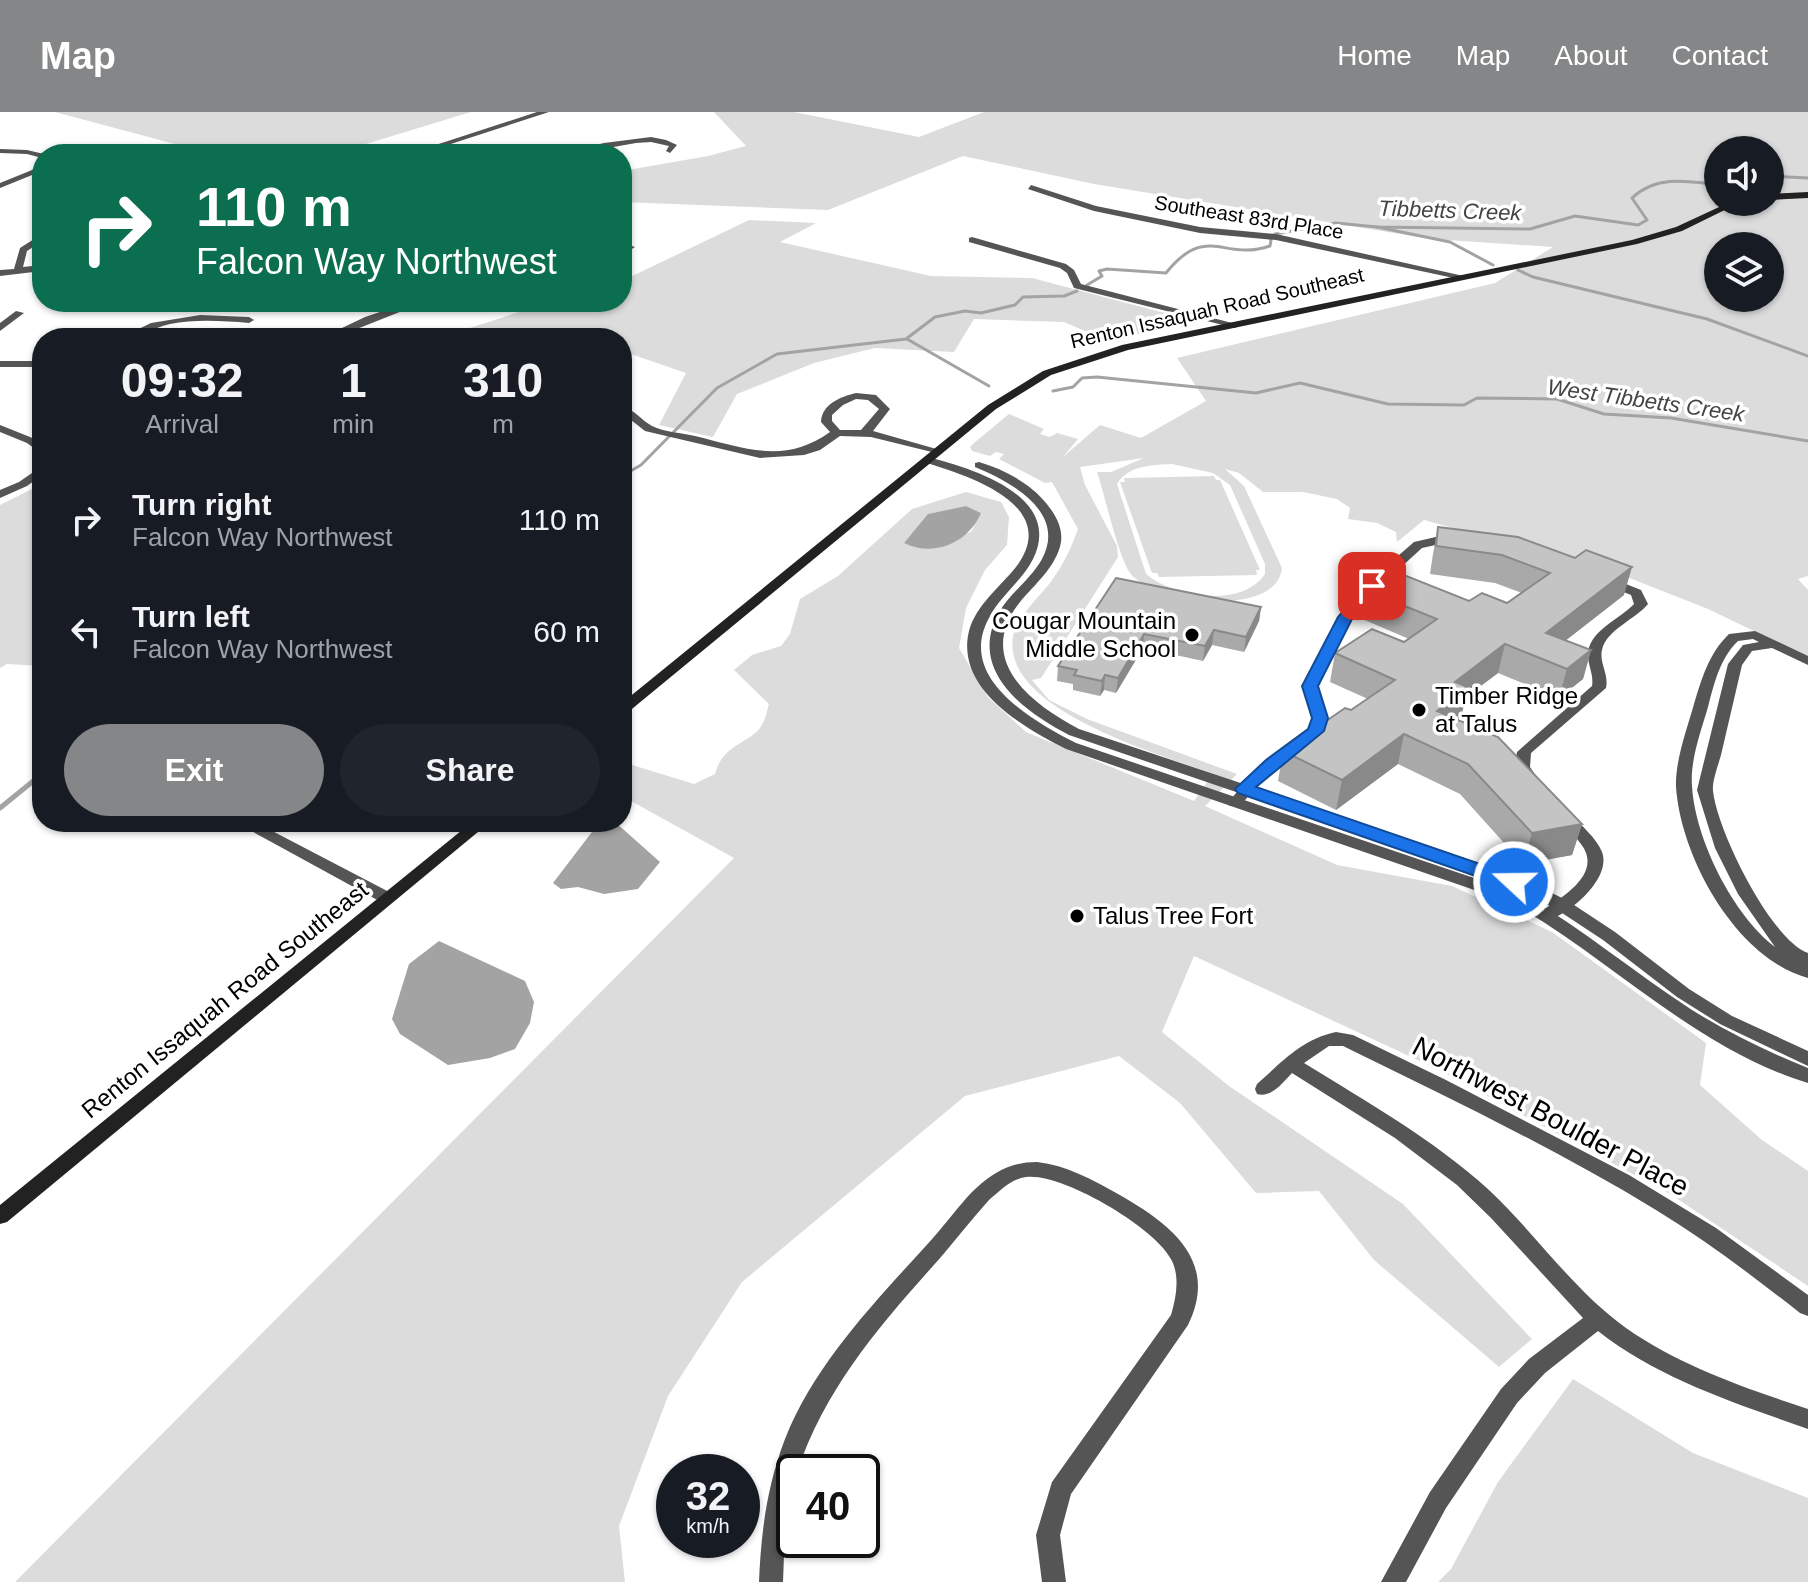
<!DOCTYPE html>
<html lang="en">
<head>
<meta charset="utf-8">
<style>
  body { margin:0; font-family:Arial,sans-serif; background:#20242c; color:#f1f3f6; height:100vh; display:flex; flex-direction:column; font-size:30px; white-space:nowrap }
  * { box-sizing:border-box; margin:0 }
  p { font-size:26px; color:#9ea1a6 }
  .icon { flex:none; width:44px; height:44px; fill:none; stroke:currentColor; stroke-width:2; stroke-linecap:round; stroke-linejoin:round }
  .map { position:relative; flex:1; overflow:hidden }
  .panel { position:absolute; left:32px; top:216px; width:600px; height:504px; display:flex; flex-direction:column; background:#171b24; border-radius:32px; box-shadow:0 2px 6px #0004 }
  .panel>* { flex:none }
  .hud { position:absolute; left:32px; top:32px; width:600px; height:168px; border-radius:32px; box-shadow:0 2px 6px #0004; background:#0b6e4f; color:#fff; overflow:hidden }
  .controls { position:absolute; left:1704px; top:24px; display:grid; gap:16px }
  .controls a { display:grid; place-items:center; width:80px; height:80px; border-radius:50%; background:#171b24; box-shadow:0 2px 6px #0004; font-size:40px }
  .speed { position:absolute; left:656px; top:1342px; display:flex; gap:16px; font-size:40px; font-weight:700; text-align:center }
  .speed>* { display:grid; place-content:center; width:104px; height:104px; border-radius:50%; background:#171b24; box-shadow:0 2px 6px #0004; line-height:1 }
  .speed small { font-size:20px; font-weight:400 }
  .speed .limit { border:4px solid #111; border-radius:12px; background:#fff; color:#111 }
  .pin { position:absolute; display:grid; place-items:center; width:68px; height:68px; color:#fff; margin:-34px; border-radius:16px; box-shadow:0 4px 12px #0006 }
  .me { position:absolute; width:88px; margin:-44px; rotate:291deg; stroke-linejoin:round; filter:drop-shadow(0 0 6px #0008) }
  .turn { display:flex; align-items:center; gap:28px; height:168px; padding:0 32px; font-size:36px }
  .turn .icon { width:104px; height:104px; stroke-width:2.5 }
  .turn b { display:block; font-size:56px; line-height:68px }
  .eta { display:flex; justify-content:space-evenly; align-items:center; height:136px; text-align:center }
  .eta b { font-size:48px; font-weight:700; line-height:56px }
  .cta { display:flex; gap:16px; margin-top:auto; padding:16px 32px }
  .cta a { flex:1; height:92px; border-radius:48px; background:#858687; color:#fff; font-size:32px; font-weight:700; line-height:92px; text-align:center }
  .cta a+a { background:#20242c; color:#f1f3f6 }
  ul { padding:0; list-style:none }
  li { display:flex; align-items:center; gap:24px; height:112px; padding:0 32px }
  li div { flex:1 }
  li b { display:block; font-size:30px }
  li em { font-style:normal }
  header { display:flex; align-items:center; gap:48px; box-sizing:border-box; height:112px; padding:0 40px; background:#858687; color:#fff }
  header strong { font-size:38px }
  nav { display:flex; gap:44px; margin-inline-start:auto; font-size:28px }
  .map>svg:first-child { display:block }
  .green { fill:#dcdcdc; fill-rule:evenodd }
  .water { fill:#a3a3a3 }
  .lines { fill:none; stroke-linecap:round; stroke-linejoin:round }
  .stream-far2 { stroke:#a3a3a3; stroke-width:3 }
  .stream-far1 { stroke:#a3a3a3; stroke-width:4 }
  .stream { stroke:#a3a3a3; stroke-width:5 }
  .minor { fill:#555; fill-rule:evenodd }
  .tertiary { fill:#555; fill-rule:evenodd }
  .secondary { fill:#222; fill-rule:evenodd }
  .wall { fill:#a9a9a9 }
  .shaded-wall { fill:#898989 }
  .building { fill:#c4c4c4; stroke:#898989; stroke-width:2 }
  .route { fill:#1a73e8; stroke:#114b97; stroke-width:2 }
  .poi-dot { fill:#000; stroke:#fff; stroke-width:3 }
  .labels { text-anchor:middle; stroke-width:7; stroke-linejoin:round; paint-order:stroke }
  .far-street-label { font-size:20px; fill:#000; stroke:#fff }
  .far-water-label { font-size:22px; font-style:italic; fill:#444; stroke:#fff }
  .poi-label { font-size:24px; fill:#000; stroke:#fff; text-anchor:start }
  .street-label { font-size:24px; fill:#000; stroke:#fff }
  .near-street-label { font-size:28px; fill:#000; stroke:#fff }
</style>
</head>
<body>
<header>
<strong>Map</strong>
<nav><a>Home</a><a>Map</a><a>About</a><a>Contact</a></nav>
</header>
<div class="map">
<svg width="1808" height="1470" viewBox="0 0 1808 1470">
  <rect width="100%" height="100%" fill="#fff"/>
  <g class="green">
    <path d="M55 0H471L333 42H212Z"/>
    <path d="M714 0H794L919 25 984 0H1808V464L1798 467 1808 478V545L1708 497 1627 465 1424 408 1397 430 1396 420 1377 411 1348 407 1350 396 1337 387 1303 380H1263L1239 361 1225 357 1244 374 1282 456C1276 509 1149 489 1130 461 1118 443 1105 384 1097 360H1111L1144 346 1080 355 1085 373 1117 434 1118 445 1041 566 1032 568 1049 588 1087 607 1237 662 1205 694 1337 753 1452 774 1552 820 1706 931 1700 973 1762 1028 1808 1059V1174L1670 1082 1437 957 1194 844 1162 920 1229 974 1403 1092 1532 1227 1499 1255 1374 1148 1319 1079 1256 1081 1180 991 1119 944 965 984 742 1170 668 1284 619 1414 625 1470H15L734 746 622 684V658L629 652 694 672 715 662C724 629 753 632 763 611 766 606 767 598 769 592L734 558 752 543 781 534 790 522 800 487 838 464 912 397 966 380 1001 390 1009 405 1007 433 985 458 966 496 959 536 988 585 1026 620 1194 689 1213 662C1162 642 994 597 1014 520 1017 507 1041 482 1050 471 1063 453 1071 437 1078 417L1052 370 1045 371 999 347 1004 342 996 340 990 344 972 339 970 335 974 331 1009 302 1044 317 1040 322 1050 325 1057 321 1078 327 1063 345 1100 313 1141 326 1206 289 1177 246 1495 171 1553 135 1431 127 1094 72 963 44 828 98 622 90V59L708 44 746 34ZM1718 38H1770V90H1718ZM1718 134H1770V186H1718ZM1172 352 1213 361 1230 373 1265 452V462C1242 497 1173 485 1146 462L1117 372C1128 353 1153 353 1172 352ZM966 394 981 401 971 420 927 436 904 431 929 402Z"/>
    <path d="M749 108 816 111 780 130 931 164 1032 166 1191 208 1110 230 1064 210 974 207 954 240 875 236 814 251 737 282 713 325 659 313 686 261 622 239V226H439L550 190H622V169Z"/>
    <path d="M1214 364 1216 368H1220L1260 458H1256L1257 463 1159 465 1157 461H1152L1120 370H1125L1124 366Z"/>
    <path d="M42 372V554L7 552 0 556V393Z"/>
    <path d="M1573 1267 1693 1341 1808 1386V1470H1438L1451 1457 1498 1370Z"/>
  </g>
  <g class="water">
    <path d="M966 394 981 401C969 430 934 446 904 431L928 402Z"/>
    <path d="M615 710 660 750 638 777 604 782 578 775 561 777 553 771 595 716Z"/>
    <path d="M439 829 525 869 534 890 530 911 515 937 490 946 448 953 400 922 392 907 409 852Z"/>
  </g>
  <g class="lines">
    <g class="stream-far2">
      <path d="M1770 64 1808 66"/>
      <path d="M1377 115 1450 130 1493 153"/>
      <path d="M1275 122 1336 111 1377 115 1530 117 1575 104 1638 113 1647 108 1632 86C1657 63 1687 69 1718 73"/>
      <path d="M1518 158 1533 165 1707 207 1808 244"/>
      <path d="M1087 173 1102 164 1099 159 1107 157 1166 161C1207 110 1223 150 1270 134L1271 128"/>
      <path d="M907 227 989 274"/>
      <path d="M1053 279 1073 275 1082 266 1097 265 1256 281 1300 271 1388 292 1464 293 1477 286 1557 287 1604 302 1671 306 1808 329"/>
      <path d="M622 364 641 353 717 276 777 242 906 227 935 205 965 199 981 201 1015 193 1023 185 1064 184 1077 179"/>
    </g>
    <path class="stream-far1" d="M35 668 42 662"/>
    <path class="stream" d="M0 696 37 666"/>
    <g class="minor">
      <path d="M537 0H549L420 42H408Z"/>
      <path d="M651 25 666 28 677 33 670 41 666 39 669 34 651 30 636 31 574 42H559L604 31Z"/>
      <path d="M0 37 27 38 44 42 42 46 27 42 0 41Z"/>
      <path d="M42 54V59L0 76V71Z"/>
      <path d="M1031 73 1096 94 1200 115 1276 122 1468 165 1463 168 1276 128 1200 121 1094 99 1028 77Z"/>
      <path d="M42 122V129L27 139 23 155 42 153V159L0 164V158L14 157 20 136Z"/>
      <path d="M972 125 1066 152 1074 158 1081 172 1240 213 1235 216 1074 176 1067 161 1060 156 969 130V126Z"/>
      <path d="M628 133 635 135 622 143V136Z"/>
      <path d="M410 190H425L334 226H321L365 205Z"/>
      <path d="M16 199 24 201 0 219V211Z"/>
      <path d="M200 203 249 205 254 208 249 211C223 209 196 207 170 212 152 216 138 226 120 226L151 211Z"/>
      <rect x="0" y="249" width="42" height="6"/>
      <path d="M856 281 876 283 890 297 873 319 940 338V342L871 325 840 324 820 338 804 343 760 346 645 319 622 301V294C635 298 641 308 652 314 664 320 682 321 695 324 745 336 784 353 830 320L821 310C822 292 840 285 856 281ZM856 287 868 288 879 297 861 318H840L832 309V303L843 293Z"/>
      <path d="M1440 424 1460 427 1462 430 1456 434 1440 432 1422 436 1377 477 1351 506 1317 574 1327 613C1312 633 1291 644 1272 660 1260 669 1250 683 1240 694H1230L1227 691 1230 688 1258 656 1304 622 1313 612 1303 574 1338 505 1367 471 1414 430Z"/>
      <path d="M1606 464 1641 478 1648 492C1636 507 1606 518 1602 538 1599 551 1609 562 1606 576L1531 641 1530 655 1538 667 1530 672 1525 670 1514 655 1517 640 1592 574C1594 563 1588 554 1588 543 1588 519 1620 507 1634 492L1631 483 1601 471V465Z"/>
      <path d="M1755 519 1808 544V553L1772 536 1752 539 1742 553C1735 583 1728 613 1721 643 1718 654 1712 669 1713 679 1717 718 1770 827 1808 841V853L1804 852 1808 853V866C1736 846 1681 746 1676 675 1675 649 1687 617 1694 592 1702 566 1709 541 1729 522ZM1753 527 1759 530 1743 533 1728 552 1697 678 1715 736 1738 782 1775 835C1733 803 1695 727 1692 674 1690 648 1701 619 1708 595 1714 572 1720 546 1738 529Z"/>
      <path d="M1565 700 1571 702C1581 714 1596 725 1602 740 1612 766 1570 802 1548 808L1542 807 1540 803 1542 799C1561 786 1601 763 1583 735 1576 724 1565 715 1557 705Z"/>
      <path d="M235 710H255L393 782 395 786 387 791 381 790Z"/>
      <path d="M1336 920 1353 923 1446 968 1629 1063 1716 1116 1808 1183V1204L1800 1201C1754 1165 1707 1129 1656 1098 1556 1037 1449 986 1343 934H1329L1304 951C1367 990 1433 1027 1489 1078 1536 1122 1573 1178 1626 1216 1680 1254 1745 1276 1808 1297V1317C1735 1291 1659 1267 1598 1219L1545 1261 1517 1291 1446 1396 1406 1470H1381L1430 1380 1501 1277 1529 1247 1583 1206 1491 1106 1457 1073 1395 1026 1292 961C1282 971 1272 986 1257 982L1255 977 1257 972C1282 950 1302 927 1336 920Z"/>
      <path d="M1037 1050C1066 1053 1093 1068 1118 1082 1169 1111 1220 1148 1188 1213L1071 1382 1060 1423 1066 1470H1042L1036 1423 1052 1370 1171 1203C1176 1186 1180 1166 1172 1149 1157 1116 1061 1060 1026 1065 1011 1067 1000 1079 989 1088 972 1107 957 1126 941 1145 881 1212 826 1274 797 1360H794L785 1417 783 1470H759C761 1420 767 1374 785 1327 816 1249 878 1187 933 1126 953 1104 970 1076 996 1061 1009 1053 1023 1050 1037 1050Z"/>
    </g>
    <g class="tertiary">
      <path d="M0 313 35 327 42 333V342L27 331 0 320Z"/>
      <path d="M927 345C972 356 1064 384 1033 447 1022 469 1000 484 989 506 956 566 1033 609 1076 631L1524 783C1583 817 1635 861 1692 898 1729 921 1768 940 1808 956V971C1696 937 1611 847 1512 791L1066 637C1023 615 955 577 969 519 976 493 1000 475 1016 455 1063 393 967 363 923 350V346Z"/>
      <path d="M979 350C1003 357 1030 371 1046 391 1055 402 1063 415 1061 430 1057 454 1034 473 1020 490 974 548 1031 592 1079 617L1444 739 1538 774 1568 789 1615 820 1689 877 1732 904 1808 939V954L1720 912 1677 885 1603 828 1556 797 1526 782 1432 747 1069 623C1023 599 967 558 999 500 1011 480 1031 467 1042 447 1067 400 1011 370 975 355V351Z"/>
      <path d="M42 354V363L27 374 0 386V378L19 370Z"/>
    </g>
    <g class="secondary">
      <path d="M1808 80V86L1770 88V82Z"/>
      <path d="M1730 90H1741L1682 119 1637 132 1128 238 1051 263 996 297 627 601 622 602V591L988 293 1043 259 1122 233 1632 128 1676 115Z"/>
      <path d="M472 710H490L7 1110 0 1112V1093Z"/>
    </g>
  </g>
  <g class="wall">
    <path d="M1438 415 1624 483 1566 528 1591 538 1583 567 1559 586 1498 561 1466 585 1461 605 1458 608 1582 712 1572 743 1523 752 1460 682 1398 652 1336 698 1278 669 1283 639 1351 598 1368 587 1330 570 1335 541 1404 530 1409 527 1360 506 1365 478 1469 489 1507 491 1522 481 1495 471 1430 462 1433 442Z"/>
    <path d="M1116 466 1261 495 1259 509 1244 540 1212 533 1203 549 1143 536 1116 581 1104 578 1100 584 1073 578V572L1057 569 1058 554Z"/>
  </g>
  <g class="shaded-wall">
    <path d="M1632 455 1624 483 1542 547 1546 521Z"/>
    <path d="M1261 495 1259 509 1244 540 1246 525Z"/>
    <path d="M1214 518 1212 533 1203 549 1205 534Z"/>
    <path d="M1144 522 1143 536 1116 581 1118 566Z"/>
    <path d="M1505 532 1498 561 1466 585 1461 605 1431 628 1437 599 1455 570Z"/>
    <path d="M1591 538 1583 567 1559 586 1567 557Z"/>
    <path d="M1105 563 1104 578 1100 584 1102 569Z"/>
    <path d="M1404 622 1398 652 1336 698 1342 668Z"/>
    <path d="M1582 712 1572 743 1523 752 1532 721Z"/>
  </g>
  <g class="building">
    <path d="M1438 415 1518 425 1575 446 1586 438 1632 455 1546 521 1591 538 1567 557 1505 532 1455 570 1468 575 1437 599 1498 625 1582 712 1532 721 1468 652 1404 622 1342 668 1283 639 1345 596 1351 598 1395 568 1335 541 1372 517 1404 530 1437 507 1365 478 1394 459 1469 489 1482 481 1507 491 1550 461 1502 443 1436 434Z"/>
    <path d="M1116 466 1261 495 1246 525 1214 518 1205 534 1144 522 1118 566 1105 563 1102 569 1074 563 1077 558 1058 554Z"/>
  </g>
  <path class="route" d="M1372 470 1379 474 1352 507 1318 574 1328 606 1324 619 1256 675 1521 766 1523 770 1521 775H1507L1238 681 1235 677 1266 648 1308 617 1312 606 1302 574 1338 505 1367 471Z"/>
  <g class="poi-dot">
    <circle cx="1192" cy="523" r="8"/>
    <circle cx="1419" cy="598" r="8"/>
    <circle cx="1077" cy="804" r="8"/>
  </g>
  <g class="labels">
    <g class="far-street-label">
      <text transform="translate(1249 105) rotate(9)" y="7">Southeast 83rd Place</text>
      <text transform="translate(1217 196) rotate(-13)" y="7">Renton Issaquah Road Southeast</text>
    </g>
    <g class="far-water-label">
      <text transform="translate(1450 98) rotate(2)" y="8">Tibbetts Creek</text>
      <text transform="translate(1646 288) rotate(8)" y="8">West Tibbetts Creek</text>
    </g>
    <g class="poi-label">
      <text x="1176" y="517" text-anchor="end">Cougar Mountain<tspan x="1176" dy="28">Middle School</tspan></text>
      <text x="1435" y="592">Timber Ridge<tspan x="1435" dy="28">at Talus</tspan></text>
      <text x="1093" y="812">Talus Tree Fort</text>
    </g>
    <g class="street-label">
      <text transform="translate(225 888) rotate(-39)" y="8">Renton Issaquah Road Southeast</text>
    </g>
    <g class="near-street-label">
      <text transform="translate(1551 1004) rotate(28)" y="10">Northwest Boulder Place</text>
    </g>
  </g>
</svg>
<div class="controls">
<a><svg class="icon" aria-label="sound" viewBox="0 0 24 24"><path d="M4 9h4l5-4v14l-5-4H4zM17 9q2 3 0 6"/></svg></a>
<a><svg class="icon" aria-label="layers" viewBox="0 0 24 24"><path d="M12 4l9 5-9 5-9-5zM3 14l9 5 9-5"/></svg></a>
</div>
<div class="speed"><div>32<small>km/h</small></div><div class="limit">40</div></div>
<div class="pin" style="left:1372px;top:474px;background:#d93025"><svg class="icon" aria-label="arrive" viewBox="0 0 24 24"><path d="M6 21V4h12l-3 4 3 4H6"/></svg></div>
<svg class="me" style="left:1514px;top:770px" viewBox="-20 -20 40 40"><circle r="17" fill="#1a73e8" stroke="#fff" stroke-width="3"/><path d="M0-11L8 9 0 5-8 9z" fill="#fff"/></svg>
<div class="hud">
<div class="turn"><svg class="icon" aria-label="right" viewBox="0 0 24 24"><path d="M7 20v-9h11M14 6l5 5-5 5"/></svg><div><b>110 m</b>Falcon Way Northwest</div></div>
</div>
<section class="panel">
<div class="eta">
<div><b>09:32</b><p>Arrival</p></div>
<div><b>1</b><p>min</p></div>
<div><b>310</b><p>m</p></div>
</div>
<ul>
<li><svg class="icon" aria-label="right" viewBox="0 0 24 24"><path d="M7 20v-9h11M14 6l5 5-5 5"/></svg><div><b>Turn right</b><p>Falcon Way Northwest</p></div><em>110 m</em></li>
<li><svg class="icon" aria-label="left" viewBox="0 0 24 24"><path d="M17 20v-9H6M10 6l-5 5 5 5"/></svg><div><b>Turn left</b><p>Falcon Way Northwest</p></div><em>60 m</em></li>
</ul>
<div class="cta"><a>Exit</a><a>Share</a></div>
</section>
</div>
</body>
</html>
